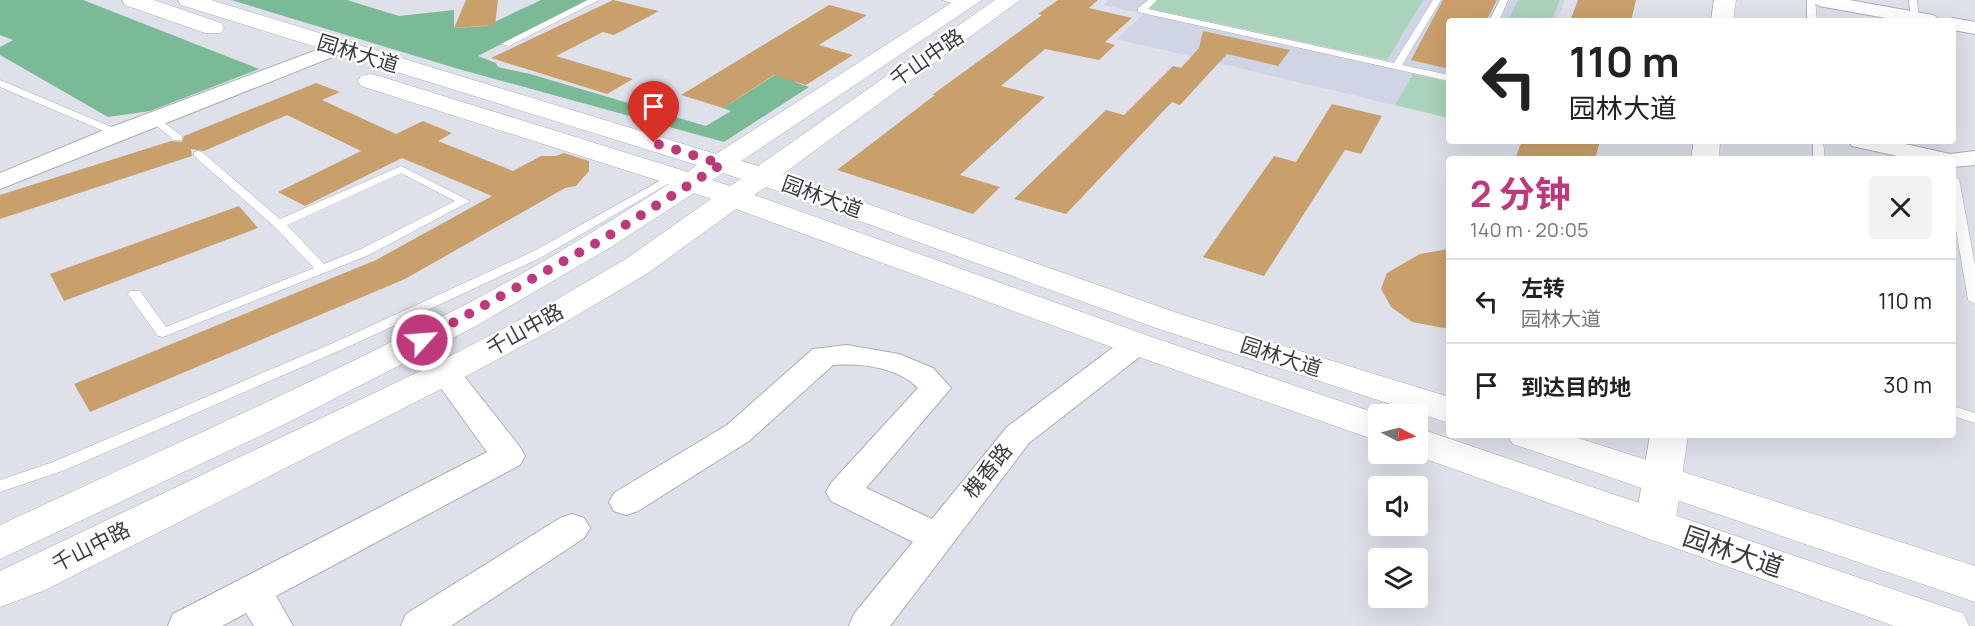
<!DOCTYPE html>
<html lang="zh">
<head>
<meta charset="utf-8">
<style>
  body { margin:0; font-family:Manrope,"Noto Sans SC",sans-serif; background:#f2f2f2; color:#222; height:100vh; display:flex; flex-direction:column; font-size:22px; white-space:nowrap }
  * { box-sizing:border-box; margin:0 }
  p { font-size:20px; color:#767676 }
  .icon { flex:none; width:33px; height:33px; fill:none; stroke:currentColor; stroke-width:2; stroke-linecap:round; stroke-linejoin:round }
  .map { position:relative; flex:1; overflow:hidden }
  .side { position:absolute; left:1446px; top:156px; width:510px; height:282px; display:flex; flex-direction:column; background:#fff; border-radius:6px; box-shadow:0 6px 24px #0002 }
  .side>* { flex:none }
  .banner { position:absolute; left:1446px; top:18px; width:510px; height:126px; border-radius:6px; box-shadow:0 6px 24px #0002; background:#fff; color:#222; overflow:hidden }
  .needle { width:39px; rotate:96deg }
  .fabs { position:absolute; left:1368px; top:404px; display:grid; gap:12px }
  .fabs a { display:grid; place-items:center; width:60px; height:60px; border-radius:6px; background:#fff; box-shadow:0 6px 24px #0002; font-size:30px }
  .pin { position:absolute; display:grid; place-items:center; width:51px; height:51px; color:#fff; margin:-62px -26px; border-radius:50% 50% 50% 0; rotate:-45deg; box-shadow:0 0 6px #0007 }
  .pin .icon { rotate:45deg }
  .me { position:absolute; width:66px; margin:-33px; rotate:64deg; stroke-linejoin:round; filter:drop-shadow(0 0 4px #0008) }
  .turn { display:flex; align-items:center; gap:21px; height:126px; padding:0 24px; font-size:27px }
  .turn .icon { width:78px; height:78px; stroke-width:2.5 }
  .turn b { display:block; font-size:42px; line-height:51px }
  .round { display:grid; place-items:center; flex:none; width:63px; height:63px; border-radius:6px; background:#f2f2f2 }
  .overview { display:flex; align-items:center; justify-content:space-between; height:102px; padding:0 24px }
  h1 { font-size:36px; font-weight:700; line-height:45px; color:#be387b }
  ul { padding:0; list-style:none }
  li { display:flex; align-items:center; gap:18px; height:84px; padding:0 24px; border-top:2px solid #e0e0e0 }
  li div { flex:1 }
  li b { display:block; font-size:22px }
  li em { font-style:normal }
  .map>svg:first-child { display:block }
  .built { fill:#cfd5e5 }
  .green { fill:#aad3bb }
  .forest { fill:#7aba96 }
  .building { fill:#c9a06c }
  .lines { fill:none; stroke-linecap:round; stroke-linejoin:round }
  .service-casing { stroke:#abaeb6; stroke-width:1 }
  .minor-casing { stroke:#abaeb6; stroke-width:2 }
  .tertiary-casing { stroke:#abaeb6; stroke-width:1 }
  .primary-casing { stroke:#abaeb6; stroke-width:1 }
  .service { fill:#fff; fill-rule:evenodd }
  .minor { fill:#fff; fill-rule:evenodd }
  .tertiary { fill:#fff; fill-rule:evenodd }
  .primary { fill:#fff; fill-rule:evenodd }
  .route { stroke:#be387b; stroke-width:10; stroke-dasharray:0 18 }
  .labels { text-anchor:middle; stroke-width:4.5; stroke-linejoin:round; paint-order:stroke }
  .street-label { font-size:21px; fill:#3b3d40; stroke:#fff }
  .near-street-label { font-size:26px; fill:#3b3d40; stroke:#fff }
</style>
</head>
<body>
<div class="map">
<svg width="1975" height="626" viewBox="0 0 1975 626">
  <rect width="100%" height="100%" fill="#dee1ea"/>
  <path class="built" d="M1109 0H1565L1556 21H1449V118L1117 39 1143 14 1103 5Z"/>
  <g class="green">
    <path d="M1157 0H1423L1387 60 1147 8Z"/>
    <path d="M1518 0H1560L1551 21H1508Z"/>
    <path d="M1413 74 1449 82V118L1395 105Z"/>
  </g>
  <g class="forest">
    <path d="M0 0H83L259 69 150 111 108 117 0 55V47L13 40 0 35Z"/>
    <path d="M231 0H347L399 16 454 10V28L486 26 541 0H587L478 56 496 63 498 67 530 74 706 126 731 111 723 108 789 66 810 72 795 82 809 87 724 142 455 68Z"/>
  </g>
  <g class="building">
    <path d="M466 0H498L495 25 454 28Z"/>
    <path d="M613 0 659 11 614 35 603 32 556 56 633 79 607 94 491 58Z"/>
    <path d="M1058 0H1098L1089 8 1132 18 1105 42 1115 45 1099 60 1045 49 1001 86 1045 97 960 175 1000 187 973 214 837 170 935 95H932L1042 15 1038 14Z"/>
    <path d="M1443 0H1497L1486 21H1449V69L1411 60Z"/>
    <path d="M1578 0H1636L1631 21H1570Z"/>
    <path d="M829 5 867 15 819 45 853 55 806 85 774 75 723 108 681 95Z"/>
    <path d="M1203 31 1290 50 1278 66 1227 54 1180 105 1172 102 1066 214 1014 199 1106 110 1124 115 1173 66 1181 68 1199 48Z"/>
    <path d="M316 83 340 92 322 100 396 134 423 121 452 133 438 141 513 171 541 156H556L564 153 589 161V171L576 186 565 188 405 279 90 412 74 384 376 260 492 196 402 158 305 206 278 192 361 151 287 115 204 151 191 149 192 156 0 219V195L171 141 182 142 184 136Z"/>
    <path d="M1332 104 1382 116 1361 154 1345 150 1264 276 1203 257 1274 156 1296 162Z"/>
    <path d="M1522 141H1600L1595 159H1515Z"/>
    <path d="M239 206 258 228 64 301 50 274Z"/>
    <path d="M1449 249V329L1412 322 1391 307 1381 289 1387 273 1420 254Z"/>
  </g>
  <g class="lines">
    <g class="service-casing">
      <g id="service">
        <path d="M588 0H599L509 46 501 44Z"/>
        <path d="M942 0H959L969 4 965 7Z"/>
        <path d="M1148 0H1157L1148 9 1394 63 1433 0H1441L1402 65 1449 75V81L1138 12V8Z"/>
        <path d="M1500 0H1508L1499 21H1489Z"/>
        <path d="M1807 0H1815L1817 21H1807Z"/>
        <path d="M1909 0H1917L1919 20 1911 18Z"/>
        <path d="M0 80 121 131 122 133 121 135H113L0 87Z"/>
        <path d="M155 116 182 136V140H174L151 121 150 119Z"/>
        <path d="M1813 141H1823L1825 159H1813Z"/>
        <path d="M198 151 202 152 280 219 401 166 470 201 369 255 163 337 158 336 130 297 128 294 130 291H140L166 327 314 268 275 227 194 156V152ZM401 173 455 201 361 249 324 264 287 225Z"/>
        <path d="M674 173 678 174V178L542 257 350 346 65 470 0 492V480L53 462 340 340 534 251Z"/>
        <path d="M1953 176 1959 179 1975 265V304L1968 300 1953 212Z"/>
        <path d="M1953 406 1975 413V423L1953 416Z"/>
      </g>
    </g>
    <g class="minor-casing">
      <g id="minor">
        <path d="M1810 0H1849L1933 15 1943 21H1902L1819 6Z"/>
        <path d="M1953 18 1975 22V34L1953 30V21H1945Z"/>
        <path d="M338 42 345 44 348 48 345 52 0 189V173L109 128Z"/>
        <path d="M1848 141H1892L1950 154 1975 151V165L1953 167V159H1911L1852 146Z"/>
        <path d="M1137 334 1147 337 1152 344 1147 351 1029 443 890 626H849L854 614 913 542 831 501 826 492 831 483 918 388C897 367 861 363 833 365L749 441 638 511 626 515 614 511 609 502 614 493 727 425 813 349 847 345 899 354 933 368 951 388 866 488 932 519 1007 427 1127 337Z"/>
        <path d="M445 363 456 366 520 447 525 456 520 465 276 596 293 626H254L246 613 222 626H168L173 614 487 452 430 373 434 366Z"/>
        <path d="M572 514 584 518 590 528 584 538 451 626H401L406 614 560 518Z"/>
      </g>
    </g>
    <g class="tertiary-casing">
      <g id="tertiary">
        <path d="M1714 0H1736L1733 21H1711Z"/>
        <path d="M1694 141H1720L1719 159H1691Z"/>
        <path d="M1650 435H1688L1675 525 1669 536 1655 541 1641 536 1635 525Z"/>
      </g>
    </g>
    <g class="primary-casing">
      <g id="primary">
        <path d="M122 0H154L221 23 224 28 221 33H205L125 5Z"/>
        <path d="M178 0H211L716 154 956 0H982L741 161 758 166 995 0H1020L783 174 1180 314 1449 397V423L1156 328 766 187 754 195 1149 336 1378 414V441L1125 352 736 209 648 273 557 327 457 381 43 591 0 607V571L433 365 533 313 626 259 711 199 694 193 611 247 476 326 287 423 0 559V525C151 455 303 388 451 312 526 274 598 229 669 184L361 86 358 81 361 76 370 74 379 76 688 172 697 165 181 5ZM723 173 741 179 730 186 712 180Z"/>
        <path d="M1418 428 1963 613 1969 626H1894L1409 453H1418Z"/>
        <path d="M1507 435H1569L1975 566V602L1513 444Z"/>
      </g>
    </g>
    <use href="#service" class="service"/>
    <use href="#minor" class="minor"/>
    <use href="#tertiary" class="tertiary"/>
    <use href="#primary" class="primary"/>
  </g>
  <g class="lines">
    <path class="route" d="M422 340 600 241 722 164 654 143"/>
  </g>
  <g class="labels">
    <g class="street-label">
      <text transform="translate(358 54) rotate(17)" y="7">园林大道</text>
      <text transform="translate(927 58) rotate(-35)" y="7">千山中路</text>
      <text transform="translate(822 197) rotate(20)" y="7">园林大道</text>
      <text transform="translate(525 330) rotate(-29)" y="7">千山中路</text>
      <text transform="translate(1281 357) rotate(18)" y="7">园林大道</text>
      <text transform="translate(988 471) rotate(-51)" y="7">槐香路</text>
      <text transform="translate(91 547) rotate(-27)" y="7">千山中路</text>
    </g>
    <g class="near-street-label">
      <text transform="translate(1733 552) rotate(19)" y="9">园林大道</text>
    </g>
  </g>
</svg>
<div class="fabs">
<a><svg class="needle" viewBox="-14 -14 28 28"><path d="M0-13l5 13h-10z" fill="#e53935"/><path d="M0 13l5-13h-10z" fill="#767676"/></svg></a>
<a><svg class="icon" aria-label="sound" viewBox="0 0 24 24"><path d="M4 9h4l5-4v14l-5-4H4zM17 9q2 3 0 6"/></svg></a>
<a><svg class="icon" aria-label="layers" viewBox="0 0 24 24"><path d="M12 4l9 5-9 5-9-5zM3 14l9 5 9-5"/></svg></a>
</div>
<div class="pin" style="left:654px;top:143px;background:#d93025"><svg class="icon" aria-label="arrive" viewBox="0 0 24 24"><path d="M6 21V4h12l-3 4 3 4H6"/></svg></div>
<svg class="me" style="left:422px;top:340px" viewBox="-20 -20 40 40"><circle r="17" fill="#be387b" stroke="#fff" stroke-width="3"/><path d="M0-11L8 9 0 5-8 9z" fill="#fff"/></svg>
<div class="banner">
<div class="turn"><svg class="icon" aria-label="left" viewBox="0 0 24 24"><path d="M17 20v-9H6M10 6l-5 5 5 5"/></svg><div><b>110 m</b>园林大道</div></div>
</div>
<section class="side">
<div class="overview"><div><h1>2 分钟</h1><p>140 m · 20:05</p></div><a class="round"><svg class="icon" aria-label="close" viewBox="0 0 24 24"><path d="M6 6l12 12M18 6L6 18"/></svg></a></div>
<ul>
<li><svg class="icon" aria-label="left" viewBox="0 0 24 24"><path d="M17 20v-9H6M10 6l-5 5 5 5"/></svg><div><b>左转</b><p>园林大道</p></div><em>110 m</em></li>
<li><svg class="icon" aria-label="arrive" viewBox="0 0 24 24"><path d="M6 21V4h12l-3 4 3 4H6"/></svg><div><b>到达目的地</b></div><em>30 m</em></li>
</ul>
</section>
</div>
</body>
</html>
